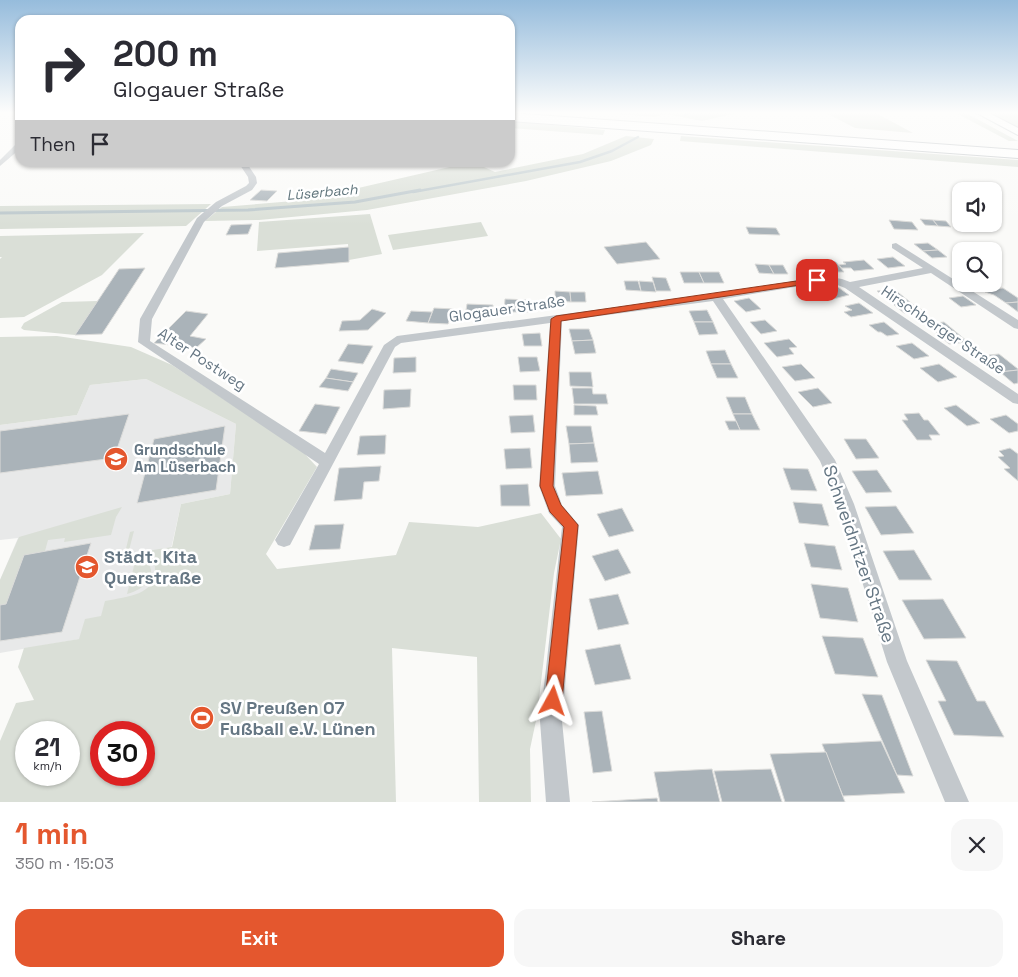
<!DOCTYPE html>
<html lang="en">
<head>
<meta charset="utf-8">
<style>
  body { margin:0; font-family:"Space Grotesk",sans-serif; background:#f7f7f7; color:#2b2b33; height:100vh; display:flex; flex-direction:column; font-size:19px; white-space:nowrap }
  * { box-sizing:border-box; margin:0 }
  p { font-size:16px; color:#7c7c81 }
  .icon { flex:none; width:28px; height:28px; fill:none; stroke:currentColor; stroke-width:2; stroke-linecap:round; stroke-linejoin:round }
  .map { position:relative; height:802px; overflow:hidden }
  .side { display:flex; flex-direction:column; background:#fff; flex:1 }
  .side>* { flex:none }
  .banner { position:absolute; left:15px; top:15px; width:500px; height:152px; border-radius:15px; box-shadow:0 1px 4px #0004; background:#fff; color:#2b2b33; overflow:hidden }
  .fabs { position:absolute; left:952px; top:182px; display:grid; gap:10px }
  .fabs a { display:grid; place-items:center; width:50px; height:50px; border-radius:10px; background:#fff; box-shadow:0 1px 4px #0004; font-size:25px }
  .speed { position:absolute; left:15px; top:721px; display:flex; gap:10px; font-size:25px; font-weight:700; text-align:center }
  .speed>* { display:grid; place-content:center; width:65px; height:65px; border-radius:50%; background:#fff; box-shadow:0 1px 4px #0004; line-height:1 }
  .speed small { font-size:12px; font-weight:400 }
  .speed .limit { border:8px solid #d22; background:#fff; color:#111 }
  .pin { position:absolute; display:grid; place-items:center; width:42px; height:42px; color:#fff; margin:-21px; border-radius:10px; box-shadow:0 2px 8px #0006 }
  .me { position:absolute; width:55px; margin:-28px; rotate:5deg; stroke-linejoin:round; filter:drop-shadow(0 0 4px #0008) }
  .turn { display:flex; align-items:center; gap:18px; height:105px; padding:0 15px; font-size:22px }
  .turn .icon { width:65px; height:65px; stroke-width:2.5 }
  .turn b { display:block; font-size:35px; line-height:42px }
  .then { display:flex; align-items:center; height:48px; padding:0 15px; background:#0003; gap:10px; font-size:19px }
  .round { display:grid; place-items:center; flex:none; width:52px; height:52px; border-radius:15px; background:#f7f7f7 }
  .overview { display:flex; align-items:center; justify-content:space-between; height:85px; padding:0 15px }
  h1 { font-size:30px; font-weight:600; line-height:38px; color:#e4572e }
  .cta { display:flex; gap:10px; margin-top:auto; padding:10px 15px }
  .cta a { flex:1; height:58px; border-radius:15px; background:#e4572e; color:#fff; font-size:20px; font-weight:600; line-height:58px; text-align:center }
  .cta a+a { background:#f7f7f7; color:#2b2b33 }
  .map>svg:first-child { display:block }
  .built { fill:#e8e9e9 }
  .green { fill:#dadfd7; fill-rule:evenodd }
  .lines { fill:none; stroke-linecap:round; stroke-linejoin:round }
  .stream-far1 { stroke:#bbc7cb; stroke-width:2.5 }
  .stream { stroke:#bbc7cb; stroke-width:3 }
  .building { fill:#aab3b9; stroke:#dcdcda }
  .secondary-casing { stroke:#b3babf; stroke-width:2 }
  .highway-casing { stroke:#b4b9bd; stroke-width:2 }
  .street { fill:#c3c8cc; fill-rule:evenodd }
  .secondary { fill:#fff; fill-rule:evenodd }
  .highway { fill:#fff; fill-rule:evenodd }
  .route { fill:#e4572e; stroke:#94391e }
  .labels { text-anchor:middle; stroke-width:5; stroke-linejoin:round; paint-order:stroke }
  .far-water-label { font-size:14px; font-style:italic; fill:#60757c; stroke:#fff }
  .street-label { font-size:15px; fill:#657683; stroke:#fff }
  .poi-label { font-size:15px; font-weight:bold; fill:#657683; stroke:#fff; text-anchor:start }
  .near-street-label { font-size:18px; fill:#657683; stroke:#fff }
  .near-poi-label { font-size:18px; font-weight:bold; fill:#657683; stroke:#fff; text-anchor:start }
</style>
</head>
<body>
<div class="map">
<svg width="1018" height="802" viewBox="0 0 1018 802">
  <rect width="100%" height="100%" fill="#fafaf8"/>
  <path class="built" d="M146 379 236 424 230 494 181 504 154 626 0 653V580L18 538 0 540V425L77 415 90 385Z"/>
  <g class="green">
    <path d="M594 112H742L702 121 666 114 655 117Z"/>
    <path d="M824 112H874L913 133 855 128Z"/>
    <path d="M954 112H964L1018 141H1009Z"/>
    <path d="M984 112H1018V128Z"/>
    <path d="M510 121 605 130 603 135 510 128Z"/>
    <path d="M626 136 654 139 651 145 611 161 526 181 367 210 259 220 205 221 222 207 306 200 467 163H475L495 172 583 154Z"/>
    <path d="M681 136 1018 160V167L680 141Z"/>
    <path d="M211 204 186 226 0 229V206Z"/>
    <path d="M370 214 382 254 349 260 348 244 257 251 259 222Z"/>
    <path d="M481 222 488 236 393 250 388 235Z"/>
    <path d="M144 233 102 275 24 317 0 318V259L2 257H0V236Z"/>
    <path d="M98 301 75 335 24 330 21 328 24 323 62 302Z"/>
    <path d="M57 336 131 347 172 365 302 451 317 467 266 554 277 569 396 555 409 522 478 527 541 513 561 539 554 573 537 716 530 749 531 802H479L477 657 392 648 396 802H0V741L16 703 34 700 18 667 24 648 79 639 85 619 101 616 105 601C131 596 161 595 154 560L145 554 124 557 130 532 134 531 128 554 172 547 181 504 230 494 236 424 146 379 90 385 77 415 0 425V337ZM26 732H69V775H26ZM101 732H144V775H101Z"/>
    <path d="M122 507 116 517 111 535 64 542 65 538 48 540 45 551 24 555 6 604 0 605V580L19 537Z"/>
    <path d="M136 558H144C161 575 145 589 127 594Z"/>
  </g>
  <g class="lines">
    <g class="stream-far1">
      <path d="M685 115 690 112"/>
      <path d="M413 192 580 162 612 151 638 137"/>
    </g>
    <path class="stream" d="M0 213 248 210 355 202 420 190"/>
  </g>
  <g class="building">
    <path d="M261 190 277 191 267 201 250 200Z"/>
    <path d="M920 219 933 220 938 226 925 225Z"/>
    <path d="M889 220 912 222 918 230 894 229Z"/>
    <path d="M933 220 946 221 951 227 938 226Z"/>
    <path d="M252 224 248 234 226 235 231 225Z"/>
    <path d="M746 227 776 228 780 235 749 234Z"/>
    <path d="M646 242 660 259 617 264 604 247Z"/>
    <path d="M928 243 938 250 923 251 914 244Z"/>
    <path d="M349 247V262L275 268 278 253Z"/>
    <path d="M938 250 947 257 932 258 923 251Z"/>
    <path d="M893 257 905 266 888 268 877 259Z"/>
    <path d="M864 260 874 269 854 271 851 268H842L839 265 846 264 843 262Z"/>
    <path d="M815 261 836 262 844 272H822Z"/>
    <path d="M755 264 769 265 774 274 759 273Z"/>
    <path d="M769 265H783L788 274H774Z"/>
    <path d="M145 268 102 334 75 335 119 269Z"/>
    <path d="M680 272H699L704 283H684Z"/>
    <path d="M699 272H719L724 283H704Z"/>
    <path d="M652 277 666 278 671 291H656Z"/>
    <path d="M624 281H638L641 291 626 290Z"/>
    <path d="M639 281 653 282 656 292 641 291Z"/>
    <path d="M835 285 849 295 833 299 819 288Z"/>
    <path d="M1003 288 1018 298V302L1006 303 994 295 985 292 986 290Z"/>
    <path d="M894 289 905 298 888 300 877 291Z"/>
    <path d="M555 291 570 292 571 302 555 301Z"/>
    <path d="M570 292H585L586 302H571Z"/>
    <path d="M963 296 976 305 961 307 949 298Z"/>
    <path d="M749 298 761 309 746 312 734 301Z"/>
    <path d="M905 298 915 306 924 311 904 313 888 300Z"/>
    <path d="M505 299 530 300V312H504Z"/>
    <path d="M1018 302V312L1006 303Z"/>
    <path d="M859 303 873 313 851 317 844 312 852 310 845 306Z"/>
    <path d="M467 304 493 305 492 317H465Z"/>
    <path d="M434 308 454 309 448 324 428 323Z"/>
    <path d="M372 309 386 313 368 330 339 331 342 321 360 320Z"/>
    <path d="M707 310 713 322H694L689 311Z"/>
    <path d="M186 311 208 314 190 336 206 339 196 348 154 343Z"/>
    <path d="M411 311 432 312 428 323 406 321Z"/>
    <path d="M765 320 777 331 761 334 750 322Z"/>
    <path d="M694 322H713L718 334 699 335Z"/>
    <path d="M884 322 899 334 887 336 881 332H878L869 325Z"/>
    <path d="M944 322 956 332 938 334 926 324Z"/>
    <path d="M569 329H589L593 340 572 341Z"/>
    <path d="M956 332 968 342 949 344 938 334Z"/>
    <path d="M540 333 542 346H524L522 334Z"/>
    <path d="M789 339 797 347 789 348 794 354 777 357 764 343Z"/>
    <path d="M593 340 596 353 575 354 572 341Z"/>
    <path d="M912 343 929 356 914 359 896 346Z"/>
    <path d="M348 344 373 346 363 364 338 361Z"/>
    <path d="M725 350 731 364H711L706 351Z"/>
    <path d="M999 354 1018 369V370L1000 372 986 361 991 360 987 357 990 356 989 355Z"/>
    <path d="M416 357V372L393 373 394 358Z"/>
    <path d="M518 357H537L540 371 520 372Z"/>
    <path d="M711 364H731L738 378H717Z"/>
    <path d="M801 364 815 378 795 381 782 367Z"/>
    <path d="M939 364 957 377 938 382 920 368Z"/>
    <path d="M331 369 358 373 353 382 326 378Z"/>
    <path d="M1018 370V383L1014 384 1000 372Z"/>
    <path d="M569 372H591L593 387 570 386Z"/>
    <path d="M326 378 353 382 348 391 319 387Z"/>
    <path d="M513 385H536L537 400H514Z"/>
    <path d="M572 388H592L593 394H606L608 404H574Z"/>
    <path d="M818 388 832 403 813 407 798 392Z"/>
    <path d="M411 389 410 407 383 409 384 390Z"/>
    <path d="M726 397H745L752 414H733Z"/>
    <path d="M315 404 340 407 326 434 299 431Z"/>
    <path d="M574 405 596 406 598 415H574Z"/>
    <path d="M956 405 980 423 967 426 944 408Z"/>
    <path d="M919 413 924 420H928L940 435H929L932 440H917L902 420H908L904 414Z"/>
    <path d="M129 414 114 458 0 473V431Z"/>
    <path d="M733 414H752L760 430H740Z"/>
    <path d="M533 415 535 432 511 433 509 416Z"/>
    <path d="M1006 415 1018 424V431L1009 433 990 419Z"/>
    <path d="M725 421H736L740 430H729Z"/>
    <path d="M225 426 216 490 137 503 154 439Z"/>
    <path d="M566 426H591L594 443 569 444Z"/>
    <path d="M386 435 385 454 357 455 360 436Z"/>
    <path d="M844 439H866L879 458 856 459Z"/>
    <path d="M594 443 598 462 571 463 569 444Z"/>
    <path d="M530 448 532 468 506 469 504 449Z"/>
    <path d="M1010 448 1018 454V481L1004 469 1010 468 998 457 1004 456 999 451Z"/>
    <path d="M381 466 379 481 364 482 362 499 334 501 339 468Z"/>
    <path d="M783 468 808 469 817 491 791 490Z"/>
    <path d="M877 470 892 492 866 493 852 471Z"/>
    <path d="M598 471 603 494 566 496 562 473Z"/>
    <path d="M528 484 530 506H501L500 485Z"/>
    <path d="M793 502 822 504 829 526 799 523Z"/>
    <path d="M896 506 914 533 881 535 865 507Z"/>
    <path d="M622 508 634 531 609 537 597 514Z"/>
    <path d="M344 524 340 549 309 550 315 525Z"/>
    <path d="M91 543 62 632 0 641V605L6 604 24 555Z"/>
    <path d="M804 543 835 546 842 570 811 567Z"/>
    <path d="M618 549 631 573 605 581 592 556Z"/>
    <path d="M914 550 932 580H899L883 551Z"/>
    <path d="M811 584 848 588 858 622 820 618Z"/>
    <path d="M618 594 629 624 598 630 589 599Z"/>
    <path d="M943 599 966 638 924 639 902 600Z"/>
    <path d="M822 636 863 638 878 677 835 674Z"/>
    <path d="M620 644 631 679 595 685 585 650Z"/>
    <path d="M926 660 957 661 977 701H985L1004 737 954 735 938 701H946Z"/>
    <path d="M862 694 882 695 913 776 897 775Z"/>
    <path d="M602 711 612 771 593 773 584 712Z"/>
    <path d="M881 741 905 793 843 796 822 744Z"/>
    <path d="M826 752 845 802H785L770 754Z"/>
    <path d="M712 769 720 802H660L654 772Z"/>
    <path d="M771 769 782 802H722L714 771Z"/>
    <path d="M657 798 658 802H592Z"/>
  </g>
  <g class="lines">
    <g class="secondary-casing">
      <path id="secondary" d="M975 112H987L1018 128V135Z"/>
    </g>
    <g class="highway-casing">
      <path id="highway" d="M510 113 1018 150V158L510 121Z"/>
    </g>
    <g class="street">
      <path d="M17 143H20V149L0 166V160Z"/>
      <path d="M238 162H246L256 177 257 183 252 190 222 206 204 222 152 319 150 341 325 453 384 345 397 336 716 294 824 276 842 279 850 282 923 268 892 248V244L896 243 1018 320V329L1014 328 931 273 859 287 1018 394V404L1013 403 845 288 835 284 824 282 723 299 835 460 854 504 907 661 969 802H945L887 662 838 504 820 461 713 301 562 321 555 486 562 505 579 525 562 721 570 802H546L540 721 562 527 549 513 539 486 550 323 401 343 395 347 290 545 284 547 278 545 275 540 278 535 319 464 138 342 140 319 197 218 216 202 246 186 249 183 248 177Z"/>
    </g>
    <use href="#secondary" class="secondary"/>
    <use href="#highway" class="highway"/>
  </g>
  <linearGradient id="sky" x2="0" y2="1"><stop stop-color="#96bcdc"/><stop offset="0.5" stop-color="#fdfdfc"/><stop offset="1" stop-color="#fdfdfc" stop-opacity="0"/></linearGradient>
  <rect width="1018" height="225" fill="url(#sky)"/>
  <path class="route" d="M817 278H820V282L561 321 553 486 561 505 578 525 562 701 560 708 553 710 547 708 545 701 564 527 550 512 540 486 551 319 556 316Z"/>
  <defs>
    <g id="school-disc" transform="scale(1.25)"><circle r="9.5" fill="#e4572e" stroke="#fff"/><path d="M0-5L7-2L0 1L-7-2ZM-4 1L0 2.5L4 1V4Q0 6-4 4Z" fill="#fff"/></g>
    <g id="stadium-disc" transform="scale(1.25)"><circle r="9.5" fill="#e4572e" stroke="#fff"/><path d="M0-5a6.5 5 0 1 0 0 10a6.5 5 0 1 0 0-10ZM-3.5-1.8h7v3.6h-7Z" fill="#fff"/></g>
  </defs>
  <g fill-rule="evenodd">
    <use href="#school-disc" x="116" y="459"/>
    <use href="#school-disc" x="87" y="567"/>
    <use href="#stadium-disc" x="202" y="718"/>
  </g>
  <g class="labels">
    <g class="far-water-label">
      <text transform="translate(322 192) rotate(-5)" y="5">Lüserbach</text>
    </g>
    <g class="street-label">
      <text transform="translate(507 309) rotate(-8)" y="5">Glogauer Straße</text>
      <text transform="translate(943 330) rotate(34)" y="5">Hirschberger Straße</text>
      <text transform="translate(202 359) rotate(33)" y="5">Alter Postweg</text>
    </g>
    <g class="poi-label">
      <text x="134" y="455">Grundschule<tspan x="134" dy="17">Am Lüserbach</tspan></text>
    </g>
    <g class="near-street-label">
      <text transform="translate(859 554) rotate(71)" y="6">Schweidnitzer Straße</text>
    </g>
    <g class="near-poi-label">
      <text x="104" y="563">Städt. Kita<tspan x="104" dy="21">Querstraße</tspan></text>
      <text x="220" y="714">SV Preußen 07<tspan x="220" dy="21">Fußball e.V. Lünen</tspan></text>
    </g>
  </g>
</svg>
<div class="fabs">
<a><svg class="icon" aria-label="sound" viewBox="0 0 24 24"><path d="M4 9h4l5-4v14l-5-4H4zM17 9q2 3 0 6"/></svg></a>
<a><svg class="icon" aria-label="search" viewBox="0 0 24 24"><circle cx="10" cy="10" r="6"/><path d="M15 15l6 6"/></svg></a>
</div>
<div class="speed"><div>21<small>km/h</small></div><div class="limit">30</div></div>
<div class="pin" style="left:817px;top:280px;background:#d93025"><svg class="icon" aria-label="arrive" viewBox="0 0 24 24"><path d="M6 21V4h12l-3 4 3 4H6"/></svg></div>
<svg class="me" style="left:553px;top:701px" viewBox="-20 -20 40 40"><path d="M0-17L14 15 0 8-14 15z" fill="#e4572e" stroke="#fff" stroke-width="4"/></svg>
<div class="banner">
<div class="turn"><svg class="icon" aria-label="right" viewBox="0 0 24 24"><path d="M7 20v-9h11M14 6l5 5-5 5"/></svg><div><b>200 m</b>Glogauer Straße</div></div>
<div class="then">Then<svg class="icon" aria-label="arrive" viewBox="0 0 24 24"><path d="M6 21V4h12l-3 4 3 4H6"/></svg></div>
</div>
</div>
<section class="side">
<div class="overview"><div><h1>1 min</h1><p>350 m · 15:03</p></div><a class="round"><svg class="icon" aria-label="close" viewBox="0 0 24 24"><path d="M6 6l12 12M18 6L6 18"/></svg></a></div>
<div class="cta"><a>Exit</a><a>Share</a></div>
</section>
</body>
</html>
